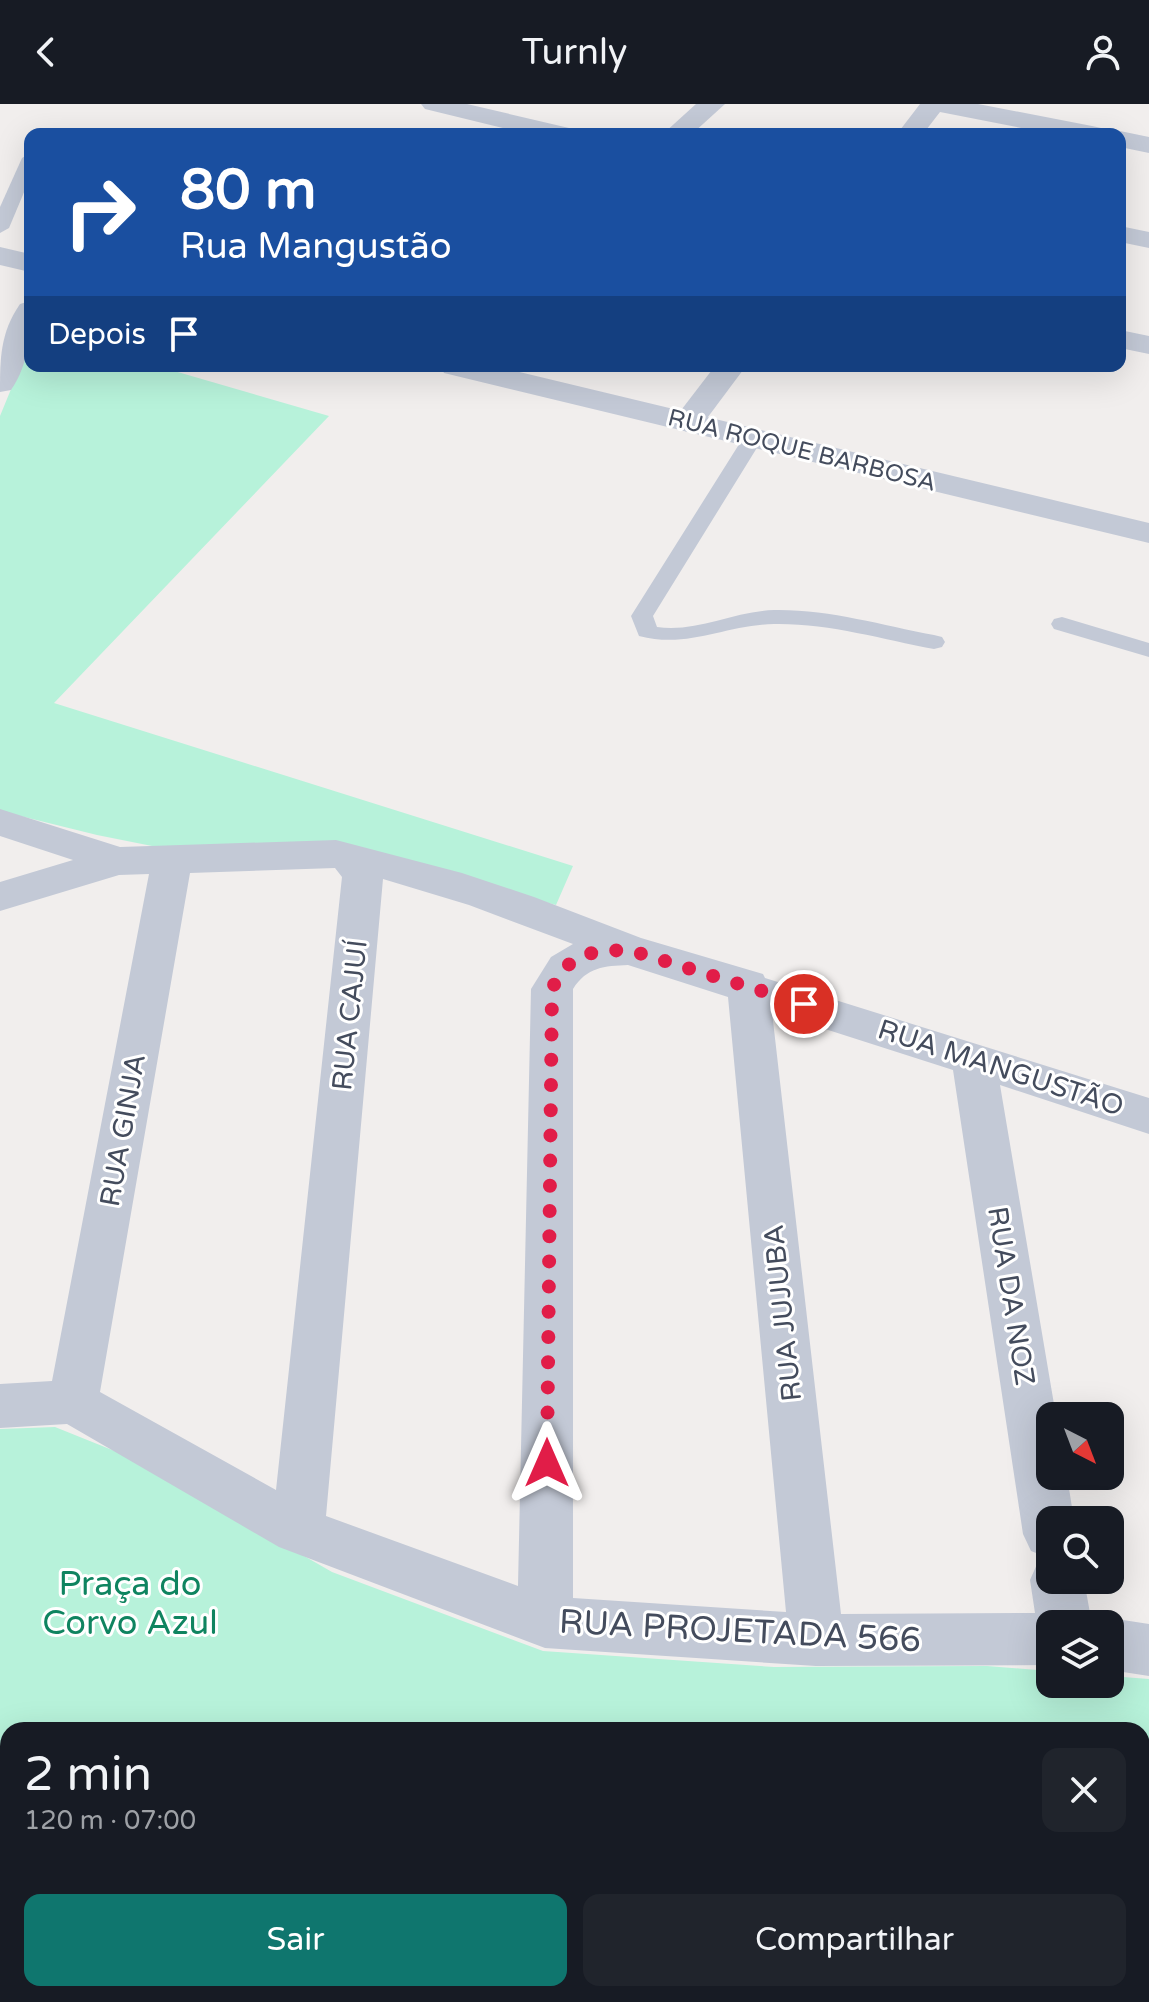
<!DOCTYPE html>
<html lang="pt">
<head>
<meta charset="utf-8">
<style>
  body { margin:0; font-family:"Varela Round",sans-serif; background:#20242c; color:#f1f3f6; height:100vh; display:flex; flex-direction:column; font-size:30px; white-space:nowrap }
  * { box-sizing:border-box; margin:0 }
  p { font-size:26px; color:#9ea1a6 }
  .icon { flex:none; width:44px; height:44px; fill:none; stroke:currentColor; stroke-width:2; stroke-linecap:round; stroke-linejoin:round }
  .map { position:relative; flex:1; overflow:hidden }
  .sheet { position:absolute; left:0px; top:1618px; width:1150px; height:280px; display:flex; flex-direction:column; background:#171b24; border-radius:24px 24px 0 0; box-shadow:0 8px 32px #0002 }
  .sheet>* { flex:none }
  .guide { position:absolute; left:24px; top:24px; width:1102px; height:244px; border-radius:16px; box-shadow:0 8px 32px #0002; background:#1a4fa0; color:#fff; overflow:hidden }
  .needle { width:52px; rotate:138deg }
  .tools { position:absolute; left:1036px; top:1298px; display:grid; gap:16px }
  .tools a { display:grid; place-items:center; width:88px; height:88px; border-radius:16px; background:#171b24; box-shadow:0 8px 32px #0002; font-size:40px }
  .pin { position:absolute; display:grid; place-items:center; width:68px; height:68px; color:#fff; margin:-34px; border:4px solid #fff; border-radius:50%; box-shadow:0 2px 8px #0007 }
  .me { position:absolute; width:88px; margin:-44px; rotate:0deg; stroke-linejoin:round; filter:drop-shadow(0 0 6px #0008) }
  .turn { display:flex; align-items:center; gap:28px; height:168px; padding:0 24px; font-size:36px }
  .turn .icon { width:104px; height:104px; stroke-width:2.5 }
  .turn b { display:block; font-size:56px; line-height:68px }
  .then { display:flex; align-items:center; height:76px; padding:0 24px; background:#0003; gap:16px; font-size:30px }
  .round { display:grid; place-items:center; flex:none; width:84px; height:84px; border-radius:16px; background:#20242c }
  .summary { display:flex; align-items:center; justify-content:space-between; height:136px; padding:0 24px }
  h1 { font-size:48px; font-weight:600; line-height:60px }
  .cta { display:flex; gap:16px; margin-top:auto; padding:16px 24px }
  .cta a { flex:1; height:92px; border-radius:16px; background:#0f766e; color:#fff; font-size:32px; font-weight:600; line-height:92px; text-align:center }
  .cta a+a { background:#20242c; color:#f1f3f6 }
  header { display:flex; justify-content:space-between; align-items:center; height:104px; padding:0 24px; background:#171b24; font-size:36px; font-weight:600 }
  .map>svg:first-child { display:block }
  .green { fill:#b7f2da }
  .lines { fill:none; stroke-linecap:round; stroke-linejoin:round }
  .service { fill:#c3c9d6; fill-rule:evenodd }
  .minor { fill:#c3c9d6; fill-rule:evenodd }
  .tertiary { fill:#c3c9d6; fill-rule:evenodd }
  .route { stroke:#e11d48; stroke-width:14; stroke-dasharray:0 25.2 }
  .labels { text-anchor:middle; stroke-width:6; stroke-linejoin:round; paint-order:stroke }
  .far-street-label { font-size:24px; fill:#444c5d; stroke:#fff }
  .street-label { font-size:28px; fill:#444c5d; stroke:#fff }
  .near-park-label { font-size:34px; fill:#0f8460; stroke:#fff }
  .near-street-label { font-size:34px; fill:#444c5d; stroke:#fff }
</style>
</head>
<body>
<header><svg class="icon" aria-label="back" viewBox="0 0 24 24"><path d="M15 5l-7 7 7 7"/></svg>Turnly<svg class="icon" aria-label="person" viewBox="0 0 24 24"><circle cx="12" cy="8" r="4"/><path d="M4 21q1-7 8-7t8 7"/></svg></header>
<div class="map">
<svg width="1149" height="1898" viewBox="0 0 1149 1898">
  <rect width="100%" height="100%" fill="#f1eeed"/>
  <g class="green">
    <path d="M30 239V262H157L329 312 54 599 573 762 556 801 353 746 177 747 97 731 0 707V312Z"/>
    <path d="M55 1323 137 1356 332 1468 543 1547 774 1563 987 1562 1050 1567V1580H1110V1572L1149 1575V1898H267L260 1890H1142V1626H8V1861H0V1325Z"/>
  </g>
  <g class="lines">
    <g class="service">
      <path d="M30 49V74L9 124 0 129V103L22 54Z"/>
      <path d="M753 328 763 334 653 512 657 523C696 529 734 507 774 506 828 505 881 521 934 531L942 533 945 538 942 543 934 545C881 535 828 519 774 520 724 521 689 545 639 532L631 512 743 334Z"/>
      <path d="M1062 513 1149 539V553L1054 525 1051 520 1054 515Z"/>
    </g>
    <g class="minor">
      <path d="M421 0H467L569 24 573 30H527L425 5Z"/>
      <path d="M920 0H978L1092 22 1101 24 1105 30H1052L940 8 923 30H897Z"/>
      <path d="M1120 27 1149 33V49L1120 43V30H1110Z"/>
      <path d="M1120 122 1149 128V144L1120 138Z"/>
      <path d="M30 197C30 229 30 258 11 286L0 288C0 255 0 229 20 200Z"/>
      <path d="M1120 226 1149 232V250L1120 244Z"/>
      <path d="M715 262H746L699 325 688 328 677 325 672 318Z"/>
      <path d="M0 705 120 743 336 736 462 769 534 793 641 834 763 870 765 874 1149 994V1030L1000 981 1056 1312H1050V1372H1067L1074 1416H1050V1476H1084L1092 1520H1050V1561L816 1562 545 1544 279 1443 67 1320 0 1324V1280L52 1277 149 770 119 771 0 807V778L73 756 0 732ZM335 764 342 773 276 1386 100 1288 190 769ZM383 775 469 801 573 840 551 853 531 885 518 1482 326 1412ZM628 861 728 893 786 1508 573 1494V885C587 863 604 862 628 861ZM772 908 953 966 1023 1430 1031 1447 1049 1454 1038 1458 1030 1476 1035 1509 841 1510Z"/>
      <path d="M1110 1514 1149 1520V1572L1110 1566V1520H1094Z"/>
      <path d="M0 1861H8V1890H191L188 1898H0Z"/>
    </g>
    <g class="tertiary">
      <path d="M696 0H725L692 30H663Z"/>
      <path d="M0 143 30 150V168L0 161Z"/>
      <path d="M440 262H494L1149 419V439L444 269Z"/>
    </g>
  </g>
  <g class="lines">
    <path class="route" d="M547 1359 552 885C569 848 591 847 629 846L804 900"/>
  </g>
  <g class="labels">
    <g class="far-street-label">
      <text transform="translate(802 346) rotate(14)" y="8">RUA ROQUE BARBOSA</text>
    </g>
    <g class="street-label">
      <text transform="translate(349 911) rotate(-84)" y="10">RUA CAJUÍ</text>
      <text transform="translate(1001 963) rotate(18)" y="10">RUA MANGUSTÃO</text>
      <text transform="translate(122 1026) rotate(-80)" y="10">RUA GINJA</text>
      <text transform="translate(1012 1192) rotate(81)" y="10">RUA DA NOZ</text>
      <text transform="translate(782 1209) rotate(-96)" y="10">RUA JUJUBA</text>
    </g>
    <g class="near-park-label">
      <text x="130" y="1491">Praça do<tspan x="130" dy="39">Corvo Azul</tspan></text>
    </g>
    <g class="near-street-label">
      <text transform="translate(740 1526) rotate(3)" y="12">RUA PROJETADA 566</text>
    </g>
  </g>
</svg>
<div class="tools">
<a><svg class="needle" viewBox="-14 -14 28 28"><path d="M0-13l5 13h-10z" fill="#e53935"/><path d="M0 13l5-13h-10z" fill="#9ea1a6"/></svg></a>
<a><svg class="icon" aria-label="search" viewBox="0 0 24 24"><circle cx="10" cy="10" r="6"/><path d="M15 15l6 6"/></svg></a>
<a><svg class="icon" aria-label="layers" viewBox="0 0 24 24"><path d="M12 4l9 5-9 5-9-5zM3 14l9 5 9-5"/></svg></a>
</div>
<div class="pin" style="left:804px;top:900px;background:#d93025"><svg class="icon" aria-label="arrive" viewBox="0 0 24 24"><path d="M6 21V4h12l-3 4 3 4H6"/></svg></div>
<svg class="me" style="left:547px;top:1359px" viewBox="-20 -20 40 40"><path d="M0-17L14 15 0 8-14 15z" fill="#e11d48" stroke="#fff" stroke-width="4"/></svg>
<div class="guide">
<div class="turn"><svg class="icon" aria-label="right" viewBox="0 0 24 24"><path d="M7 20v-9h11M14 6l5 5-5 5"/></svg><div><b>80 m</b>Rua Mangustão</div></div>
<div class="then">Depois<svg class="icon" aria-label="arrive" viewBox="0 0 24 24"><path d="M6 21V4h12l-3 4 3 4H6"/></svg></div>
</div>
<section class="sheet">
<div class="summary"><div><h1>2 min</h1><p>120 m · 07:00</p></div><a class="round"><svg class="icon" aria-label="close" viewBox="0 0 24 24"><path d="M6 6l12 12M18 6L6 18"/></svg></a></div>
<div class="cta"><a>Sair</a><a>Compartilhar</a></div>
</section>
</div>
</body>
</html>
